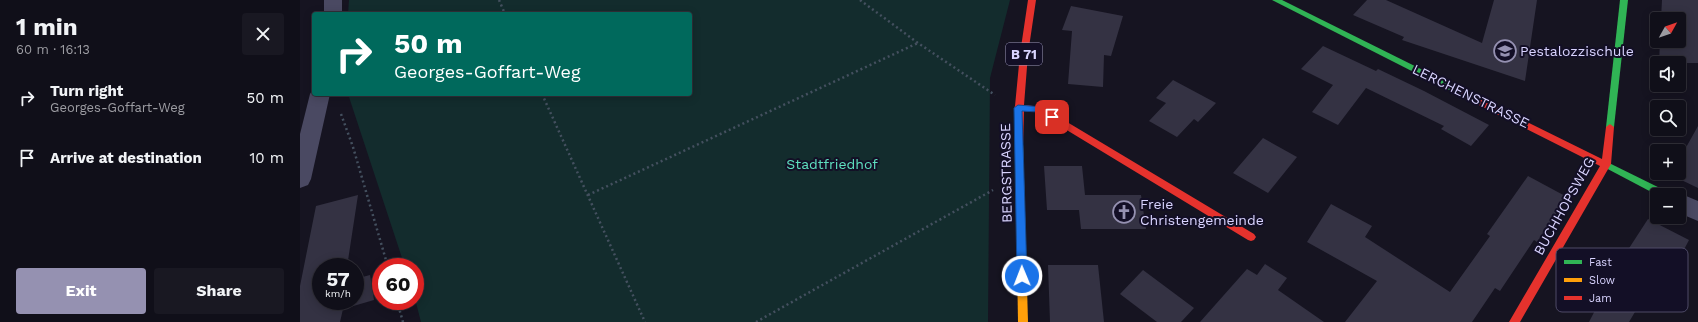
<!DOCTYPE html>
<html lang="en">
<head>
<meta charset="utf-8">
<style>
  body { margin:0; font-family:"Work Sans",sans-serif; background:#191822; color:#f1f3f6; height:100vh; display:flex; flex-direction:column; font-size:15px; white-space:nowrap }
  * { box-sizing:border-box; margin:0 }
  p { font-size:13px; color:#9c9ca2 }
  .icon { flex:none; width:22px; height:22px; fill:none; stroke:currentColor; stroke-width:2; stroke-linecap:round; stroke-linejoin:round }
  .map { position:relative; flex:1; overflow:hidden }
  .sheet { display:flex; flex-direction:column; background:#100f19; width:300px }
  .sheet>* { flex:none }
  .hud { position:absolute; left:12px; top:12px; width:380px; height:84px; border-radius:4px; box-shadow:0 2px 10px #0003,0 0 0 1px #302f38; background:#00695c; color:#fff; overflow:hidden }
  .needle { width:26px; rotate:50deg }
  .buttons { position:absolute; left:1350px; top:12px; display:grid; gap:8px }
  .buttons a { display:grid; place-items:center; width:36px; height:36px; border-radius:4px; background:#100f19; box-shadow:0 2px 10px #0003,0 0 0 1px #302f38; font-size:20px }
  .speed { position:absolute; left:12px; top:258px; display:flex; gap:8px; font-size:20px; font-weight:700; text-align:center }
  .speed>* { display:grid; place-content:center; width:52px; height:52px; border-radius:50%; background:#100f19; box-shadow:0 2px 10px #0003,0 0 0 1px #302f38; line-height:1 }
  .speed small { font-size:10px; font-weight:400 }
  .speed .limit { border:6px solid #d22; background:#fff; color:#111 }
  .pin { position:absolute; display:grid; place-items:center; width:34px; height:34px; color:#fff; margin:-17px; border-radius:8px; box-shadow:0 2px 6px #0006 }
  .me { position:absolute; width:44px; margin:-22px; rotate:359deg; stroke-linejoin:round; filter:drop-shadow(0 0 3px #0008) }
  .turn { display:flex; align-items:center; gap:14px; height:84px; padding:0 16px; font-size:18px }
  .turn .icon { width:52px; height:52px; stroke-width:2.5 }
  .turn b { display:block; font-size:28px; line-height:34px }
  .round { display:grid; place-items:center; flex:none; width:42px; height:42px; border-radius:4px; background:#191822 }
  .head { display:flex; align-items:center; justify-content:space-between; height:68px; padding:0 16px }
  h1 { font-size:24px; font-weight:700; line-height:30px }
  .button { display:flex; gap:8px; margin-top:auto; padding:8px 16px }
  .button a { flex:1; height:46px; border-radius:4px; background:#9591b1; color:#fff; font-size:16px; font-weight:700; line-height:46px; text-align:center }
  .button a+a { background:#191822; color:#f1f3f6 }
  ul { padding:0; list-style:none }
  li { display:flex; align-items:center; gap:12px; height:60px; padding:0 16px }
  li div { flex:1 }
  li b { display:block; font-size:15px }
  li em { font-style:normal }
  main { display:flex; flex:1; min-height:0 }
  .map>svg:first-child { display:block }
  .green { fill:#132c2d }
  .building { fill:#343243 }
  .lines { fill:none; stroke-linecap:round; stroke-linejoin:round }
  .path { stroke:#44505f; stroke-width:2.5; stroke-dasharray:2 3; stroke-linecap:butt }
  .street { fill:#4a4962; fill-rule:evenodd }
  .fast { fill:#30b455; fill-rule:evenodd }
  .slow { fill:#ff9f0a; fill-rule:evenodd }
  .jam { fill:#e5322d; fill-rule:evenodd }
  .route { fill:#1a73e8; stroke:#114b97 }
  .labels { text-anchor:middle; stroke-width:4; stroke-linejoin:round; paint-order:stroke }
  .shield { fill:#130f26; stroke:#9e99be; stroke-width:1 }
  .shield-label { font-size:13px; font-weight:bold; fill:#d9d4ff }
  .poi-label { font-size:14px; fill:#d9d4ff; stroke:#130f26; text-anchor:start }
  .street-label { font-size:14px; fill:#d9d4ff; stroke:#130f26 }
  .park-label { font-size:14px; fill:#5fe0c0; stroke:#130f26 }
  .key { fill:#130f26; stroke:#4e4a67; stroke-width:1 }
  .key-label { font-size:11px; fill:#d9d4ff }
</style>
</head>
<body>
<main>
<section class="sheet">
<div class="head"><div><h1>1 min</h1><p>60 m · 16:13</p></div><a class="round"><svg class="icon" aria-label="close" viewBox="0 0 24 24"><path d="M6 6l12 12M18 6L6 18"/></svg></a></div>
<ul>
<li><svg class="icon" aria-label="right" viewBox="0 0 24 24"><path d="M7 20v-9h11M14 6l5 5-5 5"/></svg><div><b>Turn right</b><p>Georges-Goffart-Weg</p></div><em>50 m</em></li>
<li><svg class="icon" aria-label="arrive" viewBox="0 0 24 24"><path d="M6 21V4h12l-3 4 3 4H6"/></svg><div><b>Arrive at destination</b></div><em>10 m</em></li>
</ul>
<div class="button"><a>Exit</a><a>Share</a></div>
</section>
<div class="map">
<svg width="1398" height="322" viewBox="0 0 1398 322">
  <rect width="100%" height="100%" fill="#161421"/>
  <path class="green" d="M49 0H710L690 78 688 322H121L115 299V267H105L48 94H390V14H48Z"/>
  <g class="building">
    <path d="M1067 0H1086L1182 43 1194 0H1237L1225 81 1102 40 1104 37 1053 15Z"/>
    <path d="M1362 0H1398V63H1359L1360 41H1379V19H1361Z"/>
    <path d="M771 6 823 16 811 56 804 55 803 87 768 84 772 31 762 30Z"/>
    <path d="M1023 46 1076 71 1078 69 1124 91 1189 125 1171 146 1141 129 1144 126 1066 88 1038 125 1012 112 1033 85 1001 69Z"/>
    <path d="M873 80 916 103 898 122 894 119 877 137 849 121 866 103 856 98Z"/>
    <path d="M1398 126V188L1371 175 1372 173H1379V160Z"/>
    <path d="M963 138 997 157 968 193 933 173Z"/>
    <path d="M744 166H782L785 195H841L846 229H781L779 210H747Z"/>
    <path d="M1228 176 1267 197 1237 242 1234 240 1200 291 1195 288 1172 322H1045L1077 281 1007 242 1031 204 1072 226 1065 237 1150 292 1190 236 1187 234Z"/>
    <path d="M58 195 47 267H21V301H55V279L70 275 74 300 43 309 40 322H0V286L16 206Z"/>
    <path d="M1348 219 1389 240 1376 265 1366 260 1329 322H1289L1303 295 1300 293Z"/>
    <path d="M965 264 987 278 978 290 1024 322H900L947 269 957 275Z"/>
    <path d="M748 265H798L804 322H750Z"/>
    <path d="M843 270 894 308 881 322H857L820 294Z"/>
  </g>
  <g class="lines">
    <g class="path">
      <path d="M199 0 205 14"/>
      <path d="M560 0 618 43 695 95"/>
      <path d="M242 94 345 322"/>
      <path d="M41 114 53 147 88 267"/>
      <path d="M288 195 618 43"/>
      <path d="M97 301 103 322"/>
      <path d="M456 322 693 190"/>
    </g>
    <g class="street">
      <rect x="24" y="0" width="18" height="14"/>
      <path d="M13 89H14V94H30L11 179 8 185 0 188V134L10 94Z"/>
      <path d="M1379 193 1398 201V221L1379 213V195H1372Z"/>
    </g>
    <g class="fast">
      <path d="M972 0H982L1159 88 1160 90 1156 93 1153 92Z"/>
      <path d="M1320 0H1328L1314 127 1310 130 1306 127Z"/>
      <path d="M1305 161 1368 192 1370 195H1357L1302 166 1300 164 1302 162Z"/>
    </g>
    <path class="slow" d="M719 141 723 144 728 322H718L715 144Z"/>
    <g class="jam">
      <path d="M728 0H736L728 54 724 105 742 107 954 234 956 237 954 240 951 241 948 240 737 112 724 111 723 144 722 146H716L715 144V110L714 108 715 106 720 54Z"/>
      <path d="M1156 87 1302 159 1306 127 1310 124 1314 127 1311 164 1220 322H1209L1300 166 1153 92 1152 90Z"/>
    </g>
  </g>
  <path class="route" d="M718 105 742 107 757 117 752 120 738 112 722 111 727 276 726 279 722 281 718 279 717 276 714 108Z"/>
  <defs>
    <g id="school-ring" transform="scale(1.15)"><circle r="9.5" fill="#130f26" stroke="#9591b1" stroke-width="1.5"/><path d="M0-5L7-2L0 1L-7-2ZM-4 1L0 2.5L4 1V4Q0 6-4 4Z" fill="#9591b1"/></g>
    <g id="church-ring" transform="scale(1.15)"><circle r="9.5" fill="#130f26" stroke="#9591b1" stroke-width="1.5"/><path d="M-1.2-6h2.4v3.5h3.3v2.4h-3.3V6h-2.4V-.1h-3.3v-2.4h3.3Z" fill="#9591b1"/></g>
  </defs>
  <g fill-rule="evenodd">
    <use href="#school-ring" x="1205" y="51"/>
    <use href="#church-ring" x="824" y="212"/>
  </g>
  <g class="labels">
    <rect class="shield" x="706" y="43" width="36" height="22" rx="3"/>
    <g class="shield-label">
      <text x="724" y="59">B 71</text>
    </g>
    <g class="poi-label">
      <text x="1220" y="56">Pestalozzischule</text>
      <text x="840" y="209">Freie<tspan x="840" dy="16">Christengemeinde</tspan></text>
    </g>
    <g class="street-label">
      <text transform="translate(1171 96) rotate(26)" y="5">LERCHENSTRASSE</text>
      <text transform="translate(706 173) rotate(-91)" y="5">BERGSTRASSE</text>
      <text transform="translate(1264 206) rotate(-61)" y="5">BUCHHOPSWEG</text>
    </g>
    <g class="park-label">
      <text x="532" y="169">Stadtfriedhof</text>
    </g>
  </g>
  <rect x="1256" y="248" width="132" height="64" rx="6" class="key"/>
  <rect x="1264" y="260" width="18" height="4" fill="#30b455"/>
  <rect x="1264" y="278" width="18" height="4" fill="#ff9f0a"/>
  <rect x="1264" y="296" width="18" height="4" fill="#e5322d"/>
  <g class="key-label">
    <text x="1289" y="266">Fast</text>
    <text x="1289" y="284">Slow</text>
    <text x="1289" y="302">Jam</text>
  </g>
</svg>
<div class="buttons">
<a><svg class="needle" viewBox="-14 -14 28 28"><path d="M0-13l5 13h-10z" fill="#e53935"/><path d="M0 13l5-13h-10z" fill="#9c9ca2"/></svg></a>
<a><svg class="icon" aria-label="sound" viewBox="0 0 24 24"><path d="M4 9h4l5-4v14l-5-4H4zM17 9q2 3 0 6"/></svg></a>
<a><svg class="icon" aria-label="search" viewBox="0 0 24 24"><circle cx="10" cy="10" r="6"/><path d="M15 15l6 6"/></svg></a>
<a>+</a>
<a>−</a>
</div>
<div class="speed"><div>57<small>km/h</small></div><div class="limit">60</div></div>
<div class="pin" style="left:752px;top:117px;background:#d93025"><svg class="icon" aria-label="arrive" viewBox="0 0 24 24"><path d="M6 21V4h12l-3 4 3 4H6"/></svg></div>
<svg class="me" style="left:722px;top:276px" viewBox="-20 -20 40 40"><circle r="17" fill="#1a73e8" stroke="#fff" stroke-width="3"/><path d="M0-11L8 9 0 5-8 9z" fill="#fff"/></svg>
<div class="hud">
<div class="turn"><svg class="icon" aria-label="right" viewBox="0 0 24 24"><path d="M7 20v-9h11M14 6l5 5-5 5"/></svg><div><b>50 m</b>Georges-Goffart-Weg</div></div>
</div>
</div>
</main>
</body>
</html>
